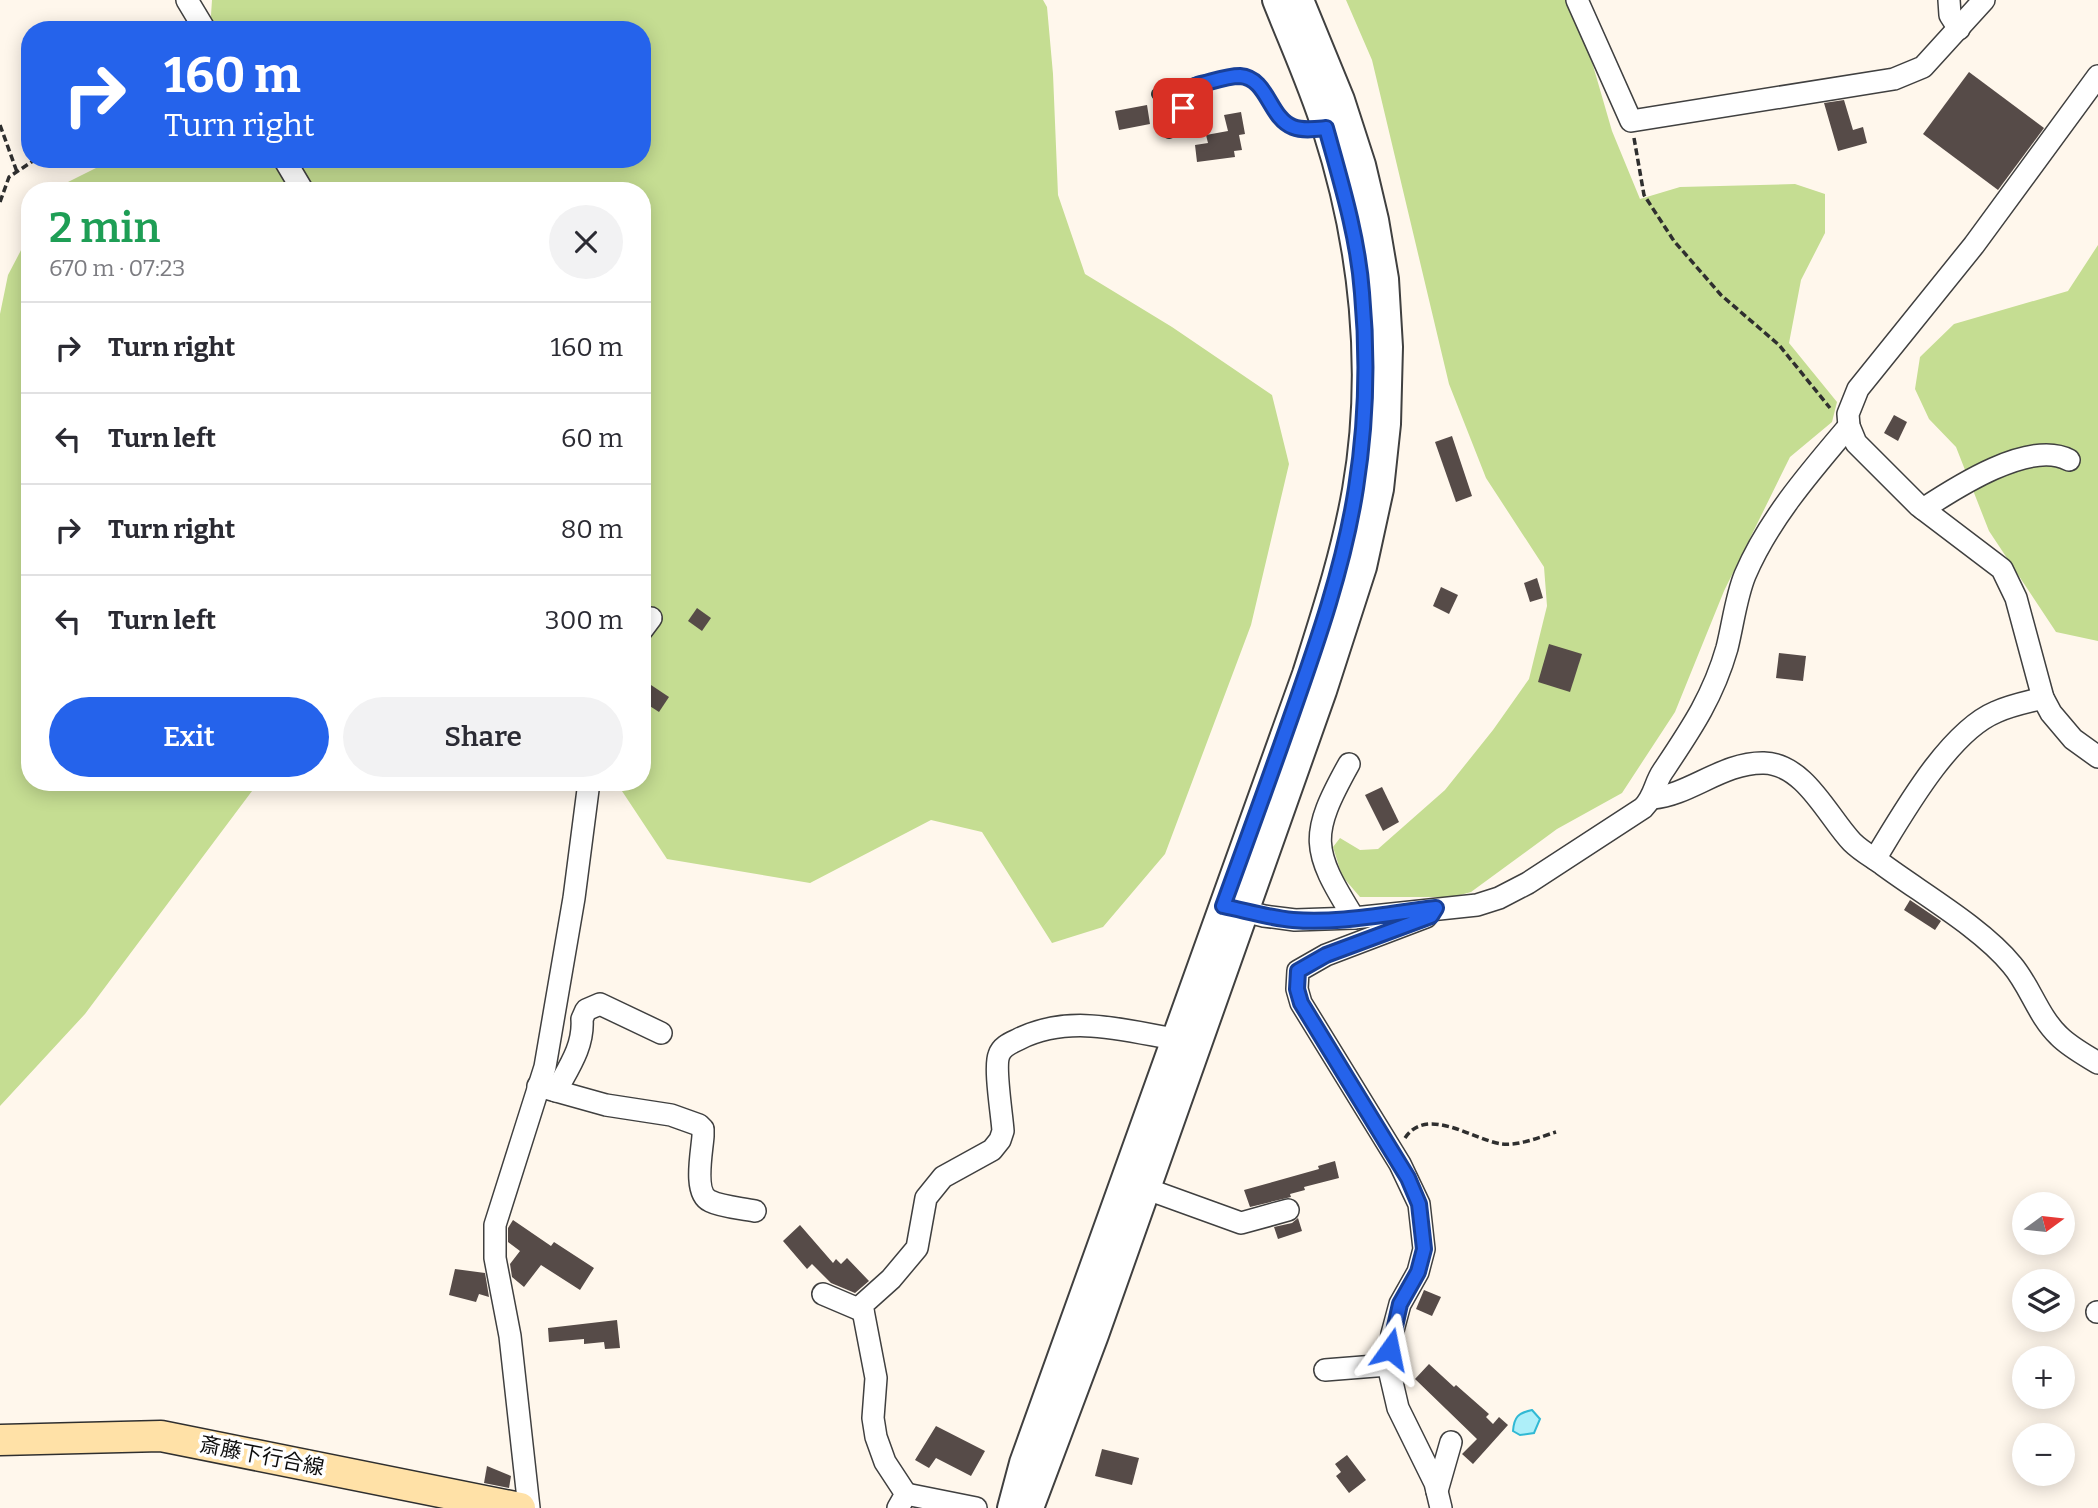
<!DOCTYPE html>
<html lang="en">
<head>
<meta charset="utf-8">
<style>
  body { margin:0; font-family:Bitter,"Noto Sans JP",serif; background:#f2f2f3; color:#2b2b33; height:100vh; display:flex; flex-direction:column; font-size:26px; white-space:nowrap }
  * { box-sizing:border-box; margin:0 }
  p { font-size:23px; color:#7c7c81 }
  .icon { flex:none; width:38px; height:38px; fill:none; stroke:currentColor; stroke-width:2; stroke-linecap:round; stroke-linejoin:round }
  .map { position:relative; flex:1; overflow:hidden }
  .panel { position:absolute; left:21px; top:182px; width:630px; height:609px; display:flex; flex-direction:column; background:#fff; border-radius:28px; box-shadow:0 4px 18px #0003 }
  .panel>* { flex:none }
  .banner { position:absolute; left:21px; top:21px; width:630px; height:147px; border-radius:28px; box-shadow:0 4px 18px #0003; background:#2563eb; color:#fff; overflow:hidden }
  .needle { width:46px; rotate:75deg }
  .tools { position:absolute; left:2012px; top:1192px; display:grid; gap:14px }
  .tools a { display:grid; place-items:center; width:63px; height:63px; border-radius:50%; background:#fff; box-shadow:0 4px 18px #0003; font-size:35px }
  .pin { position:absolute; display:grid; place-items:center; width:60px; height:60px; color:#fff; margin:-30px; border-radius:14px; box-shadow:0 4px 10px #0006 }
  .me { position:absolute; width:77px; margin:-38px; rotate:12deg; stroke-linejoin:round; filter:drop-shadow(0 0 5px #0008) }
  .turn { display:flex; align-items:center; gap:24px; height:147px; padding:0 28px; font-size:32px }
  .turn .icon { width:91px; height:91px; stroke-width:2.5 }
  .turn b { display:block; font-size:49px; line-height:60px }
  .round { display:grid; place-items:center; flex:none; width:74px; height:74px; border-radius:37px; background:#f2f2f3 }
  .head { display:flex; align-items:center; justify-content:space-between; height:119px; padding:0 28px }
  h1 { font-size:42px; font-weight:600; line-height:52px; color:#1e9e55 }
  .primary-button { display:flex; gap:14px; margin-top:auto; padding:14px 28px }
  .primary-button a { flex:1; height:80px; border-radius:42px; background:#2563eb; color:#fff; font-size:28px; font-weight:600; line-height:80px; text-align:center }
  .primary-button a+a { background:#f2f2f3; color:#2b2b33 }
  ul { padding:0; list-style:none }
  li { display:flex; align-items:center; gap:21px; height:91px; padding:0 28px; border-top:2px solid #e1e1e2 }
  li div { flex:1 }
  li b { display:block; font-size:26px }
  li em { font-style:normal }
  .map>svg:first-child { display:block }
  .forest { fill:#c5dd92 }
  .water { fill:#aeeff9; stroke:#31b9d4; stroke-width:2 }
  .building { fill:#564b48 }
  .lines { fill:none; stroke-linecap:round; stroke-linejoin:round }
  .service-casing { stroke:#404040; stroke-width:14 }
  .minor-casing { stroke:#404040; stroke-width:24 }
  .tertiary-casing { stroke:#404040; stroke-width:30 }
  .secondary-casing { stroke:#2f2f2f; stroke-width:33 }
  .path { stroke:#2f2f2f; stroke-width:3.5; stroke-dasharray:7 3.5; stroke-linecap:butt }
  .service { stroke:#fff; stroke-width:10 }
  .minor { stroke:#fff; stroke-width:21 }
  .tertiary { stroke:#fff; stroke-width:26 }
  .secondary { stroke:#ffe1a7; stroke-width:30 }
  .route-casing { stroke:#184099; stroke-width:18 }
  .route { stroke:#2563eb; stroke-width:12 }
  .labels { text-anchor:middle; stroke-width:7; stroke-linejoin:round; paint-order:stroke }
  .street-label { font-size:21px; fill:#0d0d0d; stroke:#fff }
</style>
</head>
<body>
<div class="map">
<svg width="2098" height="1508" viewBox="0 0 2098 1508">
  <rect width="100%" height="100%" fill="#fff7ec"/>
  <g class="forest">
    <path d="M212 0H1043L1047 7 1053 74 1058 195 1085 274 1172 327 1272 395 1289 464 1251 625 1165 854 1103 927 1052 943 982 832 931 820 810 883 667 859 616 782H642V191H60L68 182 114 159H642V30H210Z"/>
    <path d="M1346 0H1574L1612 131 1640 199 1680 187 1795 184 1825 194V233L1801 280 1789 343 1837 402 1832 422 1790 457 1724 591 1675 712 1622 793 1557 829 1471 892 1453 897H1360L1342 876 1333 847 1340 838 1360 850 1378 849 1445 790 1493 730 1529 679 1547 606 1544 567 1486 478 1449 384 1372 60Z"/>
    <path d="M30 233V782H268L255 787 85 1014 0 1106V314L8 275Z"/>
    <path d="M2098 245V641L2056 632 1989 531 1956 447 1929 419 1915 389 1920 357 1954 324 2068 291Z"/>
  </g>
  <path class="water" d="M1532 1410 1540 1419 1534 1433 1520 1435 1513 1431C1514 1417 1518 1413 1532 1410Z"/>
  <g class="building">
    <path d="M1969 72 2044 128 1998 190 1923 134Z"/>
    <path d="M1844 100 1853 130 1863 127 1867 143 1838 151 1824 103Z"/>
    <path d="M1147 105 1150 124 1119 130 1115 111Z"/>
    <path d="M1241 112 1245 134 1239 135 1242 150 1234 151 1235 157 1197 162 1195 145 1208 143 1206 135 1228 131 1224 115Z"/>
    <path d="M1894 415 1907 422 1898 441 1884 433Z"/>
    <path d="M1452 436 1472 496 1456 502 1435 442Z"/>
    <path d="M1537 578 1543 598 1530 602 1524 583Z"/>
    <path d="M1441 587 1458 595 1449 614 1433 606Z"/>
    <path d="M697 608 711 618 702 631 688 621Z"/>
    <path d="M1549 644 1582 654 1570 692 1538 682Z"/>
    <path d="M1779 653 1806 656 1803 681 1776 678Z"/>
    <path d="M642 679 669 697 659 712 642 701Z"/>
    <path d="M1382 787 1399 822 1383 831 1365 795Z"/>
    <path d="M1910 900 1941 921 1935 930 1904 910Z"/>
    <path d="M1335 1161 1339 1178 1304 1187 1305 1190 1290 1194 1291 1197 1250 1207 1244 1190 1319 1169 1318 1166Z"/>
    <path d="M1298 1218 1302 1231 1278 1239 1274 1227 1292 1223Z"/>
    <path d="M513 1220 551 1246 554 1242 594 1268 580 1290 541 1265 524 1287 512 1277 510 1264 520 1251 508 1242V1228Z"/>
    <path d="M800 1225 833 1263 836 1259 841 1264 847 1258 869 1281 855 1293 831 1283 812 1264 807 1269 783 1241Z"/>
    <path d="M455 1269 485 1273 489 1297 479 1294 476 1302 449 1295Z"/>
    <path d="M1424 1290 1441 1297 1432 1316 1416 1309Z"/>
    <path d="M617 1320 620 1348 605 1349 604 1342 584 1344V1339L549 1342 548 1328Z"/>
    <path d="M1429 1364 1454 1387 1456 1385 1489 1414 1486 1417 1493 1424 1499 1417 1508 1425 1473 1464 1462 1454 1477 1439 1415 1379Z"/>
    <path d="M936 1426 985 1451 971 1476 936 1458 929 1468 915 1460Z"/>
    <path d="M1102 1449 1139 1458 1132 1485 1095 1476Z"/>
    <path d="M1347 1455 1366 1480 1349 1493 1336 1476 1341 1472 1335 1464Z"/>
    <path d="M487 1466 511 1476 509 1488 484 1483Z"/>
  </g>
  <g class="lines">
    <g class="service-casing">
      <g id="service">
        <path d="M1158 94C1177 89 1228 73 1245 77 1271 83 1270 125 1298 129 1307 130 1317 129 1326 128"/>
        <path d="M1169 132 1197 85"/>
      </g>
    </g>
    <g class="minor-casing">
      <g id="minor">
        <path d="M187 0 205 30"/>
        <path d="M1577 0 1631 121 1894 79 1923 67 1984 0"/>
        <path d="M1949 0 1950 15 1959 29"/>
        <path d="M2098 76 1974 245 1858 389 1848 414 1849 426 1856 443 1919 506 2002 569 2016 598 2043 698 2051 713 2073 739 2098 757"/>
        <path d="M284 159 303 191"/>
        <path d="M1923 509C1955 488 2030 439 2069 460"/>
        <path d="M642 630 651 618"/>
        <path d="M1349 764C1309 836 1311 849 1354 918"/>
        <path d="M1653 798C1690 795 1723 762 1764 763 1805 764 1828 817 1852 842 1861 851 1872 857 1882 864 1921 893 1982 928 2012 965 2030 986 2038 1016 2059 1036 2070 1047 2085 1055 2098 1063"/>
        <path d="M1875 859C1902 815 1948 732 1996 712 2011 705 2028 702 2043 698"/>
        <path d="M1232 908 1264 916 1295 920 1354 918 1477 905 1499 898 1528 883 1643 808C1655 796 1654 784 1663 771 1691 729 1713 697 1727 648 1733 624 1736 597 1745 575 1769 519 1810 472 1849 426"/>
        <path d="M1426 917 1326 955 1298 971 1297 989 1301 1003 1400 1164 1419 1204 1424 1249 1418 1272 1400 1304 1392 1334 1388 1365 1398 1408 1435 1483 1441 1508"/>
        <path d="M538 1086 606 1105 671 1115 699 1125 703 1129V1136C702 1152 693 1193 710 1201 722 1207 741 1208 755 1211"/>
        <path d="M556 1091C569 1067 584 1046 582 1019L586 1010 600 1004 661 1033"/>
        <path d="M1147 1189 1241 1223 1288 1210"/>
        <path d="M823 1294 863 1311"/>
        <path d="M2097 1312H2098"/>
        <path d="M1325 1370 1388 1365"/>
        <path d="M1437 1491 1451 1442"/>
        <path d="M906 1494 976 1508"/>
        <path d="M529 1508 510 1336 495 1258V1225L545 1067 574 898 589 782"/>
        <path d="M898 1508 906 1494 885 1462 876 1437 873 1418 876 1378 862 1305 891 1279 917 1248 926 1198 943 1177 992 1150 1000 1140 1003 1131C1002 1115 994 1067 999 1055 1002 1046 1011 1043 1019 1039 1069 1014 1123 1030 1174 1039"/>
      </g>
    </g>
    <g class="tertiary-casing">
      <g id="tertiary">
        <path d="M1011 1508 1023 1463 1306 674C1325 614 1345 553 1356 490 1377 370 1363 244 1326 129 1312 85 1293 43 1276 0"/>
        <path d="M1030 1508 1095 1335 1323 691 1363 567 1380 489 1387 424 1389 347 1385 279 1375 220 1362 165 1341 100 1300 0"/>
      </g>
    </g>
    <g class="secondary-casing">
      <path id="secondary" d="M0 1440 161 1436 520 1508"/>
    </g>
    <g class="path">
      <path d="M0 125 17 172"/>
      <path d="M1634 138 1644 195 1674 241 1721 295 1779 345 1830 408"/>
      <path d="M211 159 226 164 247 159"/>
      <path d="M0 202 9 177 36 159"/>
      <path d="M1405 1138C1427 1105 1473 1140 1502 1144 1519 1146 1540 1137 1556 1132"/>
    </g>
    <use href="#service" class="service"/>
    <use href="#minor" class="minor"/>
    <use href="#tertiary" class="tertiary"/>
    <use href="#secondary" class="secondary"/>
  </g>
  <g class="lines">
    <g class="route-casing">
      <path id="route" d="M1183 108 1197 85C1211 82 1226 76 1240 76 1268 78 1269 118 1293 127 1303 131 1316 129 1326 128 1341 182 1358 237 1362 293 1368 358 1366 425 1356 488 1344 566 1317 643 1291 717 1269 780 1246 843 1223 906 1247 911 1270 918 1293 920 1340 924 1389 913 1436 908L1431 916 1326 955 1298 971 1297 989 1301 1003 1408 1178 1419 1204 1424 1249 1418 1272 1400 1304 1390 1349"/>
    </g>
    <use href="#route" class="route"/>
  </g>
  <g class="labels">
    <g class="street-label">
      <text transform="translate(262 1456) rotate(11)" y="7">斎藤下行合線</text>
    </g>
  </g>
</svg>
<div class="tools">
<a><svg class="needle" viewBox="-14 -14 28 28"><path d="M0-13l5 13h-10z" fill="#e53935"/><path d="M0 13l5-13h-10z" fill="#7c7c81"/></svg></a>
<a><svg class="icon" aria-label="layers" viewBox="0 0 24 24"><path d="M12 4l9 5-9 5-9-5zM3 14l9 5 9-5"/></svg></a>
<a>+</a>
<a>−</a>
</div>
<div class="pin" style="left:1183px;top:108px;background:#d93025"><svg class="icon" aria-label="arrive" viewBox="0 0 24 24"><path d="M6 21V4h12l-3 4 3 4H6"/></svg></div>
<svg class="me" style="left:1390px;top:1349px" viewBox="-20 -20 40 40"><path d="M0-17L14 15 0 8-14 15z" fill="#2563eb" stroke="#fff" stroke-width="4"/></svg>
<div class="banner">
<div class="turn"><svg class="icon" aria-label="right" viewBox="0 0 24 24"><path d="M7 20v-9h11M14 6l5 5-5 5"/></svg><div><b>160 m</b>Turn right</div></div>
</div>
<section class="panel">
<div class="head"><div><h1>2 min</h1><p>670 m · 07:23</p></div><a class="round"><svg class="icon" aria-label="close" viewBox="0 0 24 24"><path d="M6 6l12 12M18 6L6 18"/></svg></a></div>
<ul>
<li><svg class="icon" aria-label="right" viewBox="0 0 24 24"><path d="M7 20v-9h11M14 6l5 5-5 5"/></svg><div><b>Turn right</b></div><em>160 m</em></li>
<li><svg class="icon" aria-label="left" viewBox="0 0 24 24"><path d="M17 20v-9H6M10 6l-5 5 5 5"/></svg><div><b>Turn left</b></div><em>60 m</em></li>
<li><svg class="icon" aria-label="right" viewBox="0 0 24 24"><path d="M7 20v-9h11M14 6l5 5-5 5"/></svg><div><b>Turn right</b></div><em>80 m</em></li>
<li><svg class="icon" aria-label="left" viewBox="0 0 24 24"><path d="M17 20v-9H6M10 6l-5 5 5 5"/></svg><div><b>Turn left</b></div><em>300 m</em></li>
</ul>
<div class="primary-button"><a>Exit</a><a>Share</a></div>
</section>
</div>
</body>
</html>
